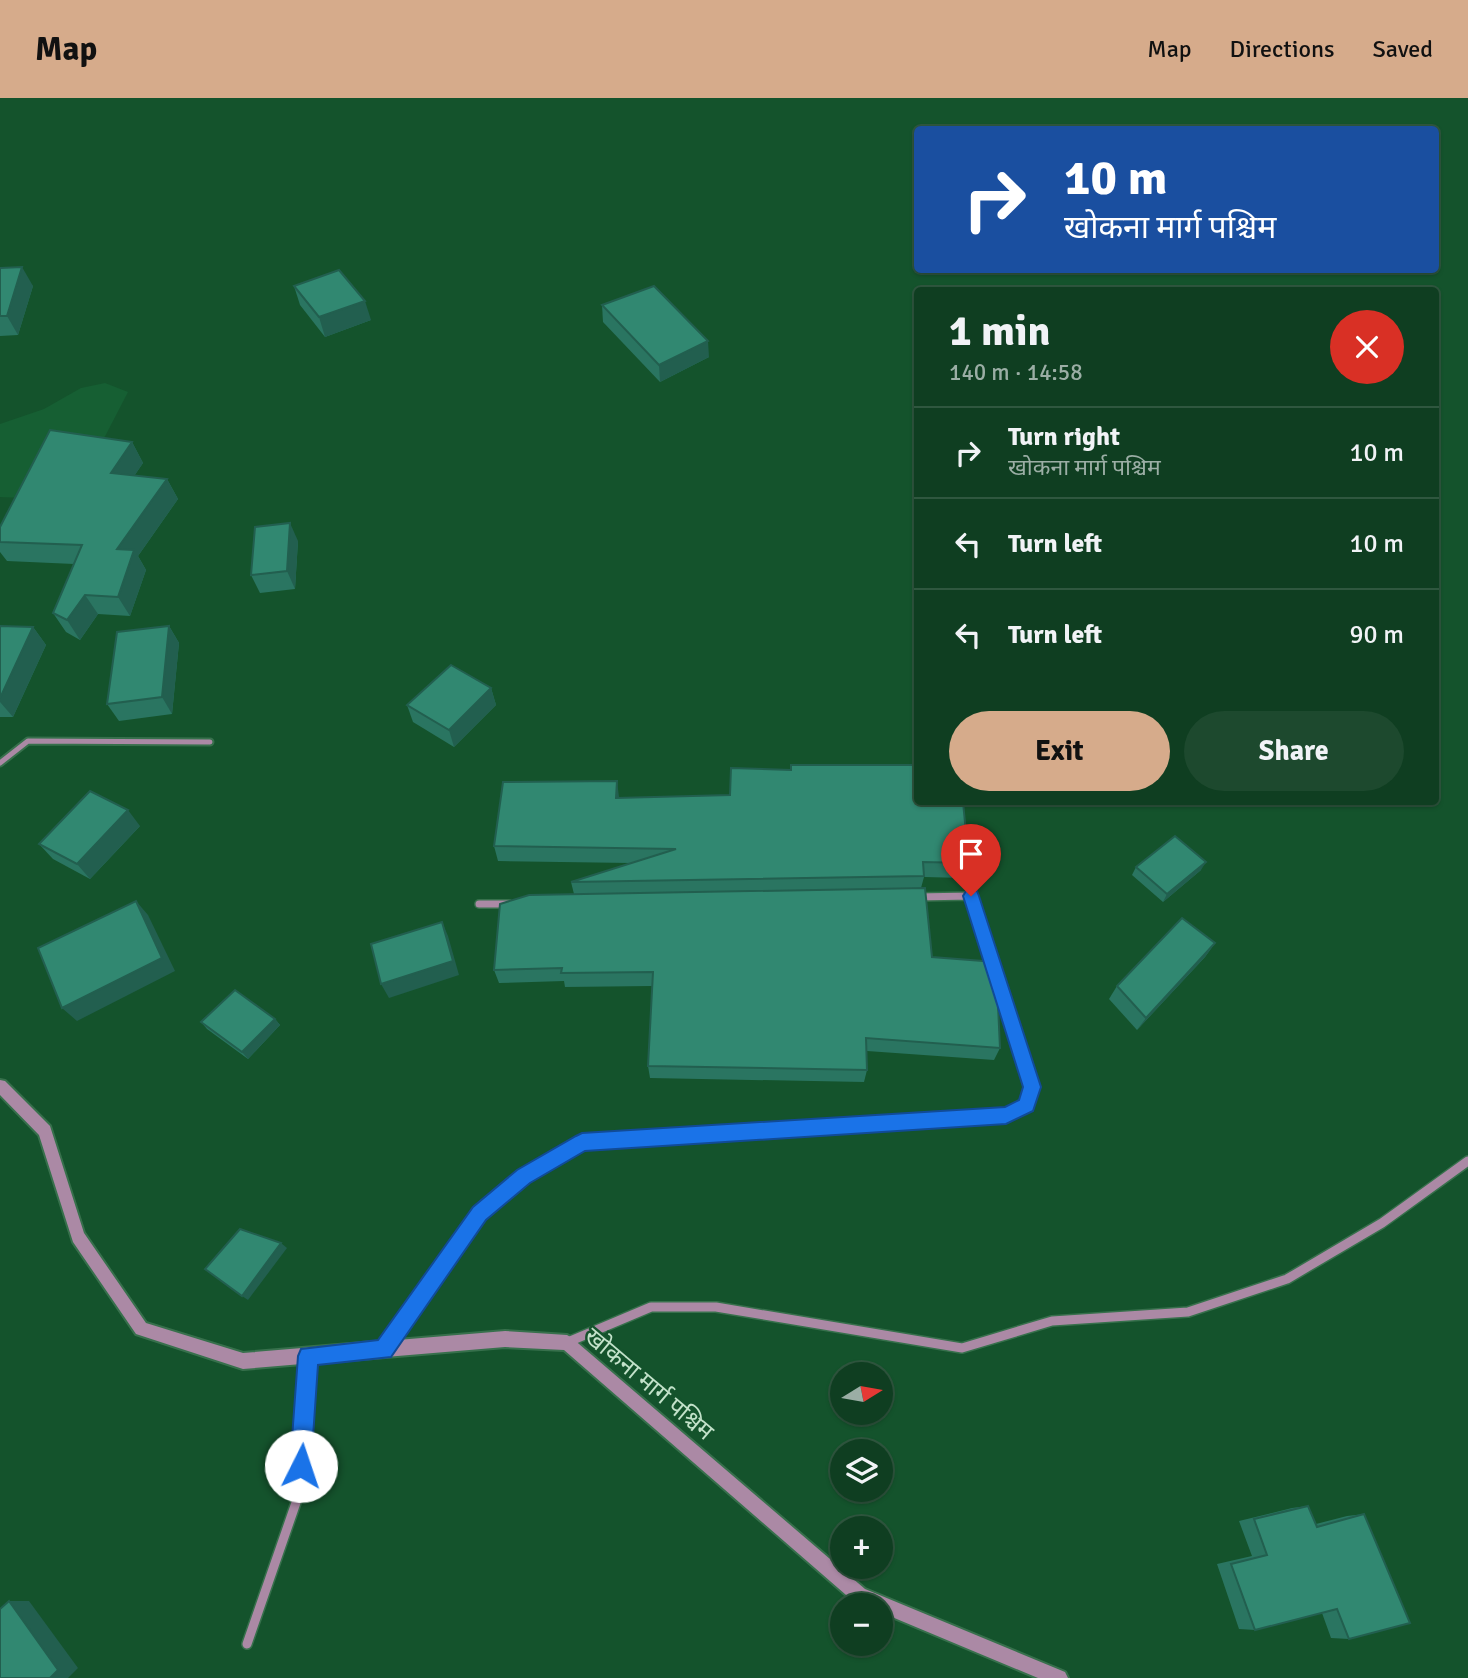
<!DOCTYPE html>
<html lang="en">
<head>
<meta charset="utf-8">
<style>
  body { margin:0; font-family:Signika,"Noto Sans Devanagari",sans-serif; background:#1d492e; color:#f1f3f6; height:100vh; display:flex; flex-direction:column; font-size:26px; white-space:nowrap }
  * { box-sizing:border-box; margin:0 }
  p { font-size:23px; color:#9baea5 }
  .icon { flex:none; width:38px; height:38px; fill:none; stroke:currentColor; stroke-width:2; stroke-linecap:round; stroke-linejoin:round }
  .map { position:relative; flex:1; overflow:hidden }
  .drawer { position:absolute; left:914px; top:189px; width:525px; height:518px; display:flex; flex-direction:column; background:#0f3e21; border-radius:7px; box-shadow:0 2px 5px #0004,0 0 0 2px #2f573f }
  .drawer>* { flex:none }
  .hud { position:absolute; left:914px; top:28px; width:525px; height:147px; border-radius:7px; box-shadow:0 2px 5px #0004,0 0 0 2px #2f573f; background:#1a4fa0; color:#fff; overflow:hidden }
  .needle { width:46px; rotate:79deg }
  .fabs { position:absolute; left:830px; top:1264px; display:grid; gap:14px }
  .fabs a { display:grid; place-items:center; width:63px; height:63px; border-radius:50%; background:#0f3e21; box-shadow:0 2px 5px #0004,0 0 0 2px #2f573f; font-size:35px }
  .pin { position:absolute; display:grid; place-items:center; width:60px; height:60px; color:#fff; margin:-72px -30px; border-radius:50% 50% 50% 0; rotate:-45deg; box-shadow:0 0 7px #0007 }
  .pin .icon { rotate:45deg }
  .me { position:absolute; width:77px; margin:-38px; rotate:4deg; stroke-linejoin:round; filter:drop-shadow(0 0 5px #0008) }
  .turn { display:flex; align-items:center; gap:24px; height:147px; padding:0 35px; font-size:32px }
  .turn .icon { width:91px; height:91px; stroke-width:2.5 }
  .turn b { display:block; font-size:49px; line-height:60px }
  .round { display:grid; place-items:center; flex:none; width:74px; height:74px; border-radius:37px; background:#1d492e }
  .overview { display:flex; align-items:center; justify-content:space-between; height:119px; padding:0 35px }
  h1 { font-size:42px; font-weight:700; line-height:52px }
  .primary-button { display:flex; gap:14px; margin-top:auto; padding:14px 35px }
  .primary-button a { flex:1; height:80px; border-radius:42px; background:#d6ab8b; color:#111; font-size:28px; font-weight:700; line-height:80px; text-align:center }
  .primary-button a+a { background:#1d492e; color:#f1f3f6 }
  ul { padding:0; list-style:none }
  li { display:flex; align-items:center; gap:21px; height:91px; padding:0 35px; border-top:2px solid #2f573f }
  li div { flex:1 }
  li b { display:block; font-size:26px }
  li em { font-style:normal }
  header { display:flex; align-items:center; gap:42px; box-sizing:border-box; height:98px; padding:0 35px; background:#d6ab8b; color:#111 }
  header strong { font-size:33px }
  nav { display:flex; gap:38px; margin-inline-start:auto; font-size:24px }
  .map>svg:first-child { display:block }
  .built { fill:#165f33 }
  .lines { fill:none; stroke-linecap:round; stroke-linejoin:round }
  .service-casing { stroke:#37704c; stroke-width:9 }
  .minor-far1-casing { stroke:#37704c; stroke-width:10 }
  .minor-casing { stroke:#37704c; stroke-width:12 }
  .tertiary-casing { stroke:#37704c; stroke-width:4 }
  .service { stroke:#ab89a5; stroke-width:5 }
  .minor-far1 { stroke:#ab89a5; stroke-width:7 }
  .minor { stroke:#ab89a5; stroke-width:9 }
  .tertiary { fill:#ab89a5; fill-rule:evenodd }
  .wall { fill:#2a7561 }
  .shaded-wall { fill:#225f4f }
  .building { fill:#318871; stroke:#225f4f; stroke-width:2 }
  .route { fill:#1a73e8; stroke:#114b97; stroke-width:2 }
  .labels { text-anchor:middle; stroke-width:5; stroke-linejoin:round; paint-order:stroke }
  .near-street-label { font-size:24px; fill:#c3e2ca; stroke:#14532c }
</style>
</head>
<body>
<header>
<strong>Map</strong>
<nav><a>Map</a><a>Directions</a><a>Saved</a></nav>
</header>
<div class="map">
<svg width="1468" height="1580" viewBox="0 0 1468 1580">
  <rect width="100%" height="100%" fill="#14532c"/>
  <path class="built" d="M105 285 128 294 72 402 0 399V326L44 311 81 290Z"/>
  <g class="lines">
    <g class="service-casing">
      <path id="service" d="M0 665 28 643 210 644"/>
    </g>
    <g class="minor-far1-casing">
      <g id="minor-far1">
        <path d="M479 806H509"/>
        <path d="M572 1050 582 1044 1006 1017 1026 1007 1032 989 971 798 917 799"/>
      </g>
    </g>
    <g class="minor-casing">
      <g id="minor">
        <path d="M568 1244 651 1209H716L962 1250 1052 1223 1188 1214 1287 1181 1382 1125 1468 1063"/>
        <path d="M386 1248 479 1115 523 1078 575 1048"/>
        <path d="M247 1546 299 1396 308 1259"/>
      </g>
    </g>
    <g class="tertiary-casing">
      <path id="tertiary" d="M0 982 5 983 50 1028 84 1135 146 1225 243 1255 505 1233 567 1237 572 1240 865 1491 1065 1574 1068 1580H1038L880 1514V1507H862L853 1503 564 1252 505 1249 243 1271 136 1236 73 1144 39 1037 0 997Z"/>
    </g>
    <use href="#service" class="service"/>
    <use href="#minor-far1" class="minor-far1"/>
    <use href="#minor" class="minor"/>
    <use href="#tertiary" class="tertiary"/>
  </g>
  <g class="wall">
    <path d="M0 170 33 188 18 237 0 238Z"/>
    <path d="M294 188 371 222 325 239 300 207Z"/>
    <path d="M602 207 709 259 660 284 603 224Z"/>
    <path d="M132 344 143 365 134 378 167 381 178 401 138 458 146 472 130 518 98 516 80 542 66 534 53 515 74 466 7 463 0 454V429Z"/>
    <path d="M298 443 295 491 260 495 251 477Z"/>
    <path d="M0 528 33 529 46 547 13 619H0Z"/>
    <path d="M169 528 179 545 172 616 119 623 107 606Z"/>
    <path d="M491 590 496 607 454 649 413 624 407 607Z"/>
    <path d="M619 700 969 765 964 780 924 779 921 790 932 859 1000 950 994 962 867 953V972L864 984 650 980 648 968 652 888 565 889 564 883 499 885 494 872 574 796 571 784 631 765 498 763 494 748Z"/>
    <path d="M140 728 90 781 53 761 39 746Z"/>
    <path d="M1136 769 1201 772 1163 804 1132 777Z"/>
    <path d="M1215 845 1205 859 1137 932 1109 901 1117 888Z"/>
    <path d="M275 921 280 927 248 961 207 931 201 924Z"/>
    <path d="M1308 1408 1316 1426 1347 1418 1364 1416 1349 1541 1331 1540 1322 1515 1255 1532 1239 1531 1217 1466 1252 1458 1239 1423 1292 1410Z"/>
  </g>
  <g class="shaded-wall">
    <path d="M22 169 33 188 18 237 7 218Z"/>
    <path d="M365 203 371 222 325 239 319 219Z"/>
    <path d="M708 243 709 259 660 284 659 267Z"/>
    <path d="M132 344 143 365 122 396 111 375Z"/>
    <path d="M167 381 178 401 138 458 146 472 130 518 118 499 117 451Z"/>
    <path d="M290 425 298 443 295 491 287 473Z"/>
    <path d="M85 497 98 516 80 542 67 522Z"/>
    <path d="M169 528 179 545 172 616 162 599Z"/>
    <path d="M33 529 46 547 13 619 0 604V600Z"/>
    <path d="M491 590 496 607 454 649 449 632Z"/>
    <path d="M617 683 619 699V716L616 700Z"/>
    <path d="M128 712 140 728 90 781 77 766Z"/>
    <path d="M1206 764 1201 772 1163 804 1167 796Z"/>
    <path d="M136 803 148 817 175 873 77 923 62 910Z"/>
    <path d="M442 824 448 838 459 877 389 900 381 886Z"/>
    <path d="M1215 845 1205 859 1137 932 1146 920Z"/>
    <path d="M275 921 280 927 248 961 242 954Z"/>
    <path d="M281 1145 287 1150 248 1202 242 1198Z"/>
    <path d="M9 1503H29L78 1570 68 1580H50Z"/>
  </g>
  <g class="building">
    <path d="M22 169 7 218H0V170Z"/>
    <path d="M339 172 365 203 319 219 294 188Z"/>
    <path d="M654 188 708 243 659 267 602 207Z"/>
    <path d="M50 332 132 344 111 375 167 381 117 451 134 452 118 499 85 497 67 522 53 515 82 447 0 444V429Z"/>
    <path d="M290 425 287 473 251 477 255 429Z"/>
    <path d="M0 528 33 529 0 600Z"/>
    <path d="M169 528 162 599 107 606 117 534Z"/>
    <path d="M451 567 491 590 449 632 407 607Z"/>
    <path d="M791 667H917V704H963L969 765 923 764 924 778 571 784 676 751 494 748 503 684 617 683 616 700 730 697 731 670 791 672Z"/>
    <path d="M90 693 128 712 77 766 39 746Z"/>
    <path d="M1175 738 1206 764 1167 796 1136 769Z"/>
    <path d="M925 790 932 859 996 864 1000 950 866 940 867 972 648 968 653 874 561 875 562 870 494 872 500 806 529 797Z"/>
    <path d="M136 803 162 860 62 910 38 850Z"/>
    <path d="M1182 820 1215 845 1146 920 1117 888Z"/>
    <path d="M442 824 453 863 381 886 371 846Z"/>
    <path d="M235 892 275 921 242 954 201 924Z"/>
    <path d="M240 1131 281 1145 242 1198 205 1171Z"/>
    <path d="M1308 1408 1317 1429 1364 1416 1410 1525 1349 1541 1337 1511 1255 1532 1231 1466 1267 1457 1254 1421Z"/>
    <path d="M9 1503 58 1572 50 1580H0V1511Z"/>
  </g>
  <path class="route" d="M971 791 977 793 979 798 1041 989 1033 1013 1006 1026 585 1053 530 1085 486 1122 391 1259 318 1267 311 1368 308 1376 301 1379 294 1376 290 1368 298 1258 301 1251 378 1242 473 1109 517 1072 576 1038 582 1035 1005 1009 1019 1002 1023 989 963 798 966 793Z"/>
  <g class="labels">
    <g class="near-street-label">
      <text transform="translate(649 1286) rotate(40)" y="8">खोकना मार्ग पश्चिम</text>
    </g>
  </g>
</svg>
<div class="fabs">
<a><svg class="needle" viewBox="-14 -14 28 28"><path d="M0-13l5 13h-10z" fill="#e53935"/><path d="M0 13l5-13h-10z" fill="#9baea5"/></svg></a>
<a><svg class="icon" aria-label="layers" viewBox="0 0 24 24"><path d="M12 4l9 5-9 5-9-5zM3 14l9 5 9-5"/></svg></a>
<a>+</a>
<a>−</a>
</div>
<div class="pin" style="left:971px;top:798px;background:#d93025"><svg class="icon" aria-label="arrive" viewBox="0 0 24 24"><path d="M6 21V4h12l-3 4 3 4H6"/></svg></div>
<svg class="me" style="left:301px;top:1368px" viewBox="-20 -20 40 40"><circle r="19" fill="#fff"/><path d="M0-13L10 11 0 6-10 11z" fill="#1a73e8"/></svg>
<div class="hud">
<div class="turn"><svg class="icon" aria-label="right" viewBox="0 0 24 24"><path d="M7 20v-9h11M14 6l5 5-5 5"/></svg><div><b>10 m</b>खोकना मार्ग पश्चिम</div></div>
</div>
<section class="drawer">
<div class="overview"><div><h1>1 min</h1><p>140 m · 14:58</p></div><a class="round" style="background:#d93025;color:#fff"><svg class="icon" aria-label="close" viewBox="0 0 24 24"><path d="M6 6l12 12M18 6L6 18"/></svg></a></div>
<ul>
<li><svg class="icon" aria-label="right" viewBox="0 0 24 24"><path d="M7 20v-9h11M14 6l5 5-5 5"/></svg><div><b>Turn right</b><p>खोकना मार्ग पश्चिम</p></div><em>10 m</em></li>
<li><svg class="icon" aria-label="left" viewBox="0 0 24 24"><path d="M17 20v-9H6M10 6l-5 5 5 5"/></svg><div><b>Turn left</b></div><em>10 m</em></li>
<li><svg class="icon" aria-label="left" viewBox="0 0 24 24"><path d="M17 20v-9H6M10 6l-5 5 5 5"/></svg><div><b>Turn left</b></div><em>90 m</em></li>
</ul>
<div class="primary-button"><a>Exit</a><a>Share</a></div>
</section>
</div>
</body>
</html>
